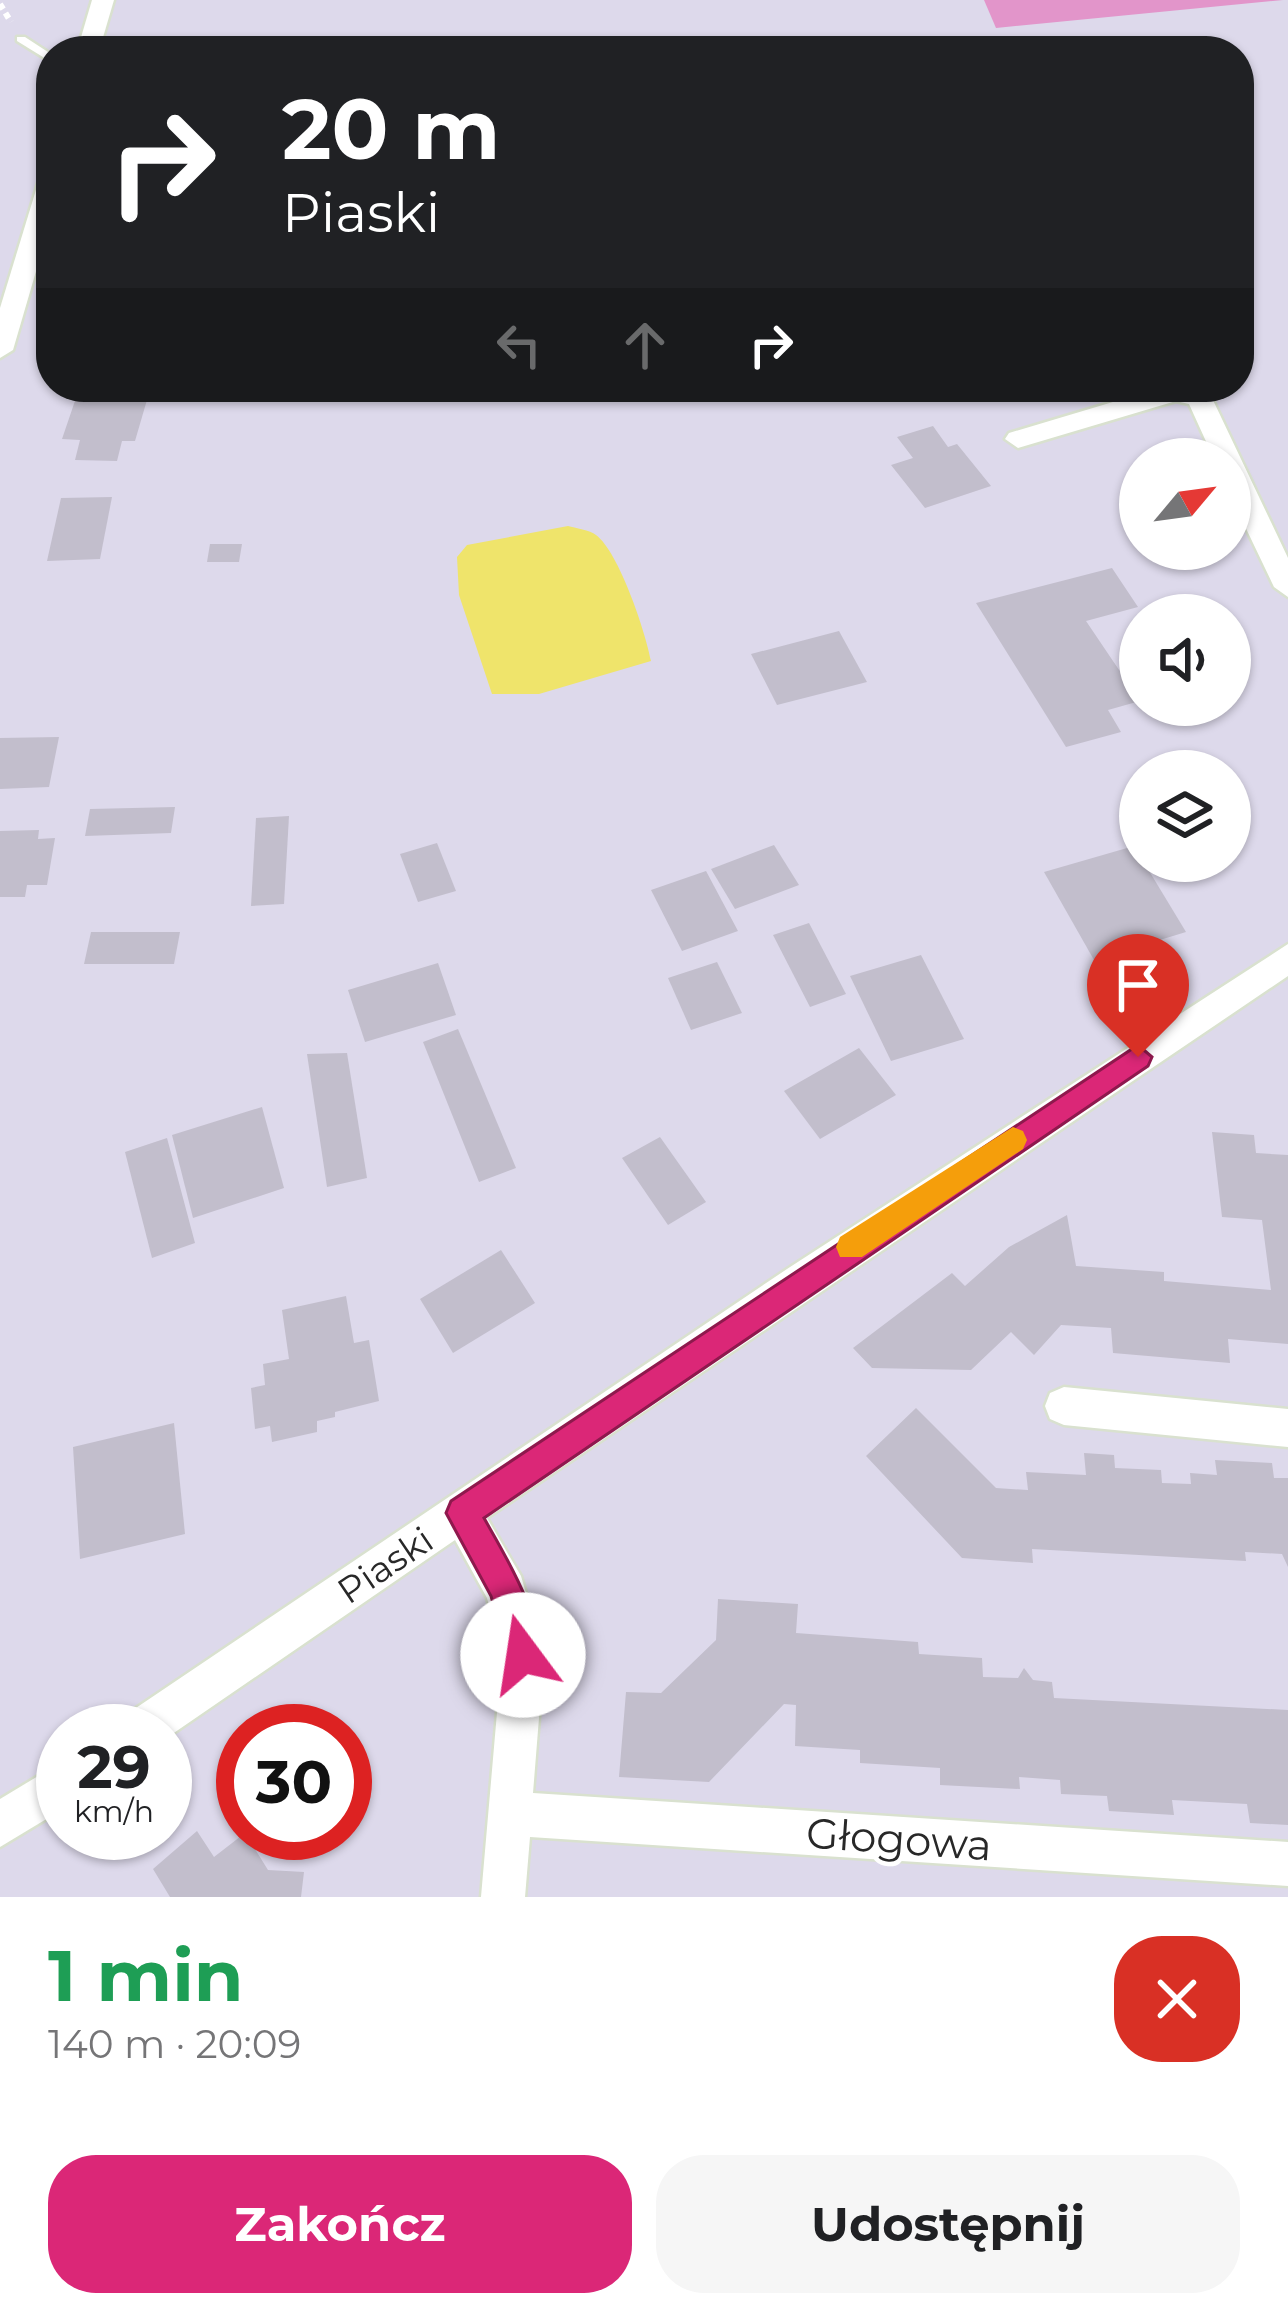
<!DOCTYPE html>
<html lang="pl">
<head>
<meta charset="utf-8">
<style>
  body { margin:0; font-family:Montserrat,sans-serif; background:#f6f6f6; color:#202124; height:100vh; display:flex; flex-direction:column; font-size:45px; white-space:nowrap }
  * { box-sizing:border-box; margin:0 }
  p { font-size:39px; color:#757577 }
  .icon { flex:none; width:66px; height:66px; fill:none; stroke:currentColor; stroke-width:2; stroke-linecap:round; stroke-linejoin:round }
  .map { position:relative; height:1897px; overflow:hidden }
  .panel { display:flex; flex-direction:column; background:#fff; flex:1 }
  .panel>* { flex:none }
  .guide { position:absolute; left:36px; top:36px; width:1218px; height:366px; border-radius:48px; box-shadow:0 3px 9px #0004; background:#202124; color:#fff; overflow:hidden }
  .needle { width:78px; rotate:61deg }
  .fabs { position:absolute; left:1119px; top:438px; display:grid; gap:24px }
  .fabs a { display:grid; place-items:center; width:132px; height:132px; border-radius:50%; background:#fff; box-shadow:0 3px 9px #0004; font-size:60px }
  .speed { position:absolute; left:36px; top:1704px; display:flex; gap:24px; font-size:60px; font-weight:700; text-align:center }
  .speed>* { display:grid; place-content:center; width:156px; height:156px; border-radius:50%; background:#fff; box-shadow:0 3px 9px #0004; line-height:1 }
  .speed small { font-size:30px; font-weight:400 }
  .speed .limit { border:18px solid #d22; background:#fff; color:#111 }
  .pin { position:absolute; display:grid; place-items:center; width:102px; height:102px; color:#fff; margin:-123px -51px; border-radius:50% 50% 50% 0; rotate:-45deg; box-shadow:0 0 12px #0007 }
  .pin .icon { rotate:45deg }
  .me { position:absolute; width:132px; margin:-66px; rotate:346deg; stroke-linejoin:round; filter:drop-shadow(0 0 9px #0008) }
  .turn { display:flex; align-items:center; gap:42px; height:252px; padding:0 48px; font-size:54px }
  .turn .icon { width:156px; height:156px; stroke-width:2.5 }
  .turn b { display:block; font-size:84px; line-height:102px }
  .lanes { display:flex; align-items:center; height:114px; padding:0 48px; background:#0003; justify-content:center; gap:60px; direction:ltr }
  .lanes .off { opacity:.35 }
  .round { display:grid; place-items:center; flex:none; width:126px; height:126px; border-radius:48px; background:#f6f6f6 }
  .headline { display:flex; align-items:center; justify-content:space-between; height:204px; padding:0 48px }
  h1 { font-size:72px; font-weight:700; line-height:90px; color:#1e9e55 }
  .button { display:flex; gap:24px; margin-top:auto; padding:24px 48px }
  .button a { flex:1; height:138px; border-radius:48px; background:#db2777; color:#fff; font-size:48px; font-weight:700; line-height:138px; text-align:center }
  .button a+a { background:#f6f6f6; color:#202124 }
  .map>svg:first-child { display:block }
  .green { fill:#e295ca }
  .water { fill:#efe46b }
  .building { fill:#c2becc }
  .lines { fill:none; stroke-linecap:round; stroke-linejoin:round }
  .service-casing { stroke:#d9e1cf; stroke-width:5 }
  .minor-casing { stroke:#d9e1cf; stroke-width:5 }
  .path { stroke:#fff; stroke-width:6; stroke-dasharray:6 4.5; stroke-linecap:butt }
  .service { fill:#fff; fill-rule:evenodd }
  .minor { fill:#fff; fill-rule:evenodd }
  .route { fill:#db2777; stroke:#8e194d; stroke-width:3 }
  .slow { fill:#f59e0b }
  .labels { text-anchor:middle; stroke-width:9; stroke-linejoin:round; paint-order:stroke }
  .street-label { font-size:36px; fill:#282828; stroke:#fff }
  .near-street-label { font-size:42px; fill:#282828; stroke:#fff }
</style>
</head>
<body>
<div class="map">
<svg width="1288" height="1897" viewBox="0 0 1288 1897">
  <rect width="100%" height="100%" fill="#ddd9eb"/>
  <path class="green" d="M984 0H1283L996 28Z"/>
  <path class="water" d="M568 526C575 528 590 530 596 535 619 552 646 633 651 661L539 694H492L459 595 457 557 467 545Z"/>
  <g class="building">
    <path d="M78 392 149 393 135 441H122L117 461 75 460 80 440 62 439Z"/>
    <path d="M933 426 948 447 957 444 991 486 925 508 891 465 913 458 897 437Z"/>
    <path d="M112 497 100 559 47 561 61 498Z"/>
    <path d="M210 544H242L239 562H207Z"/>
    <path d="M1112 568 1138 607 1086 621 1140 701 1108 710 1121 732 1066 747 976 603Z"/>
    <path d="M839 631 867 682 777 705 751 654Z"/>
    <path d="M59 737 49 787 0 789V738Z"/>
    <path d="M175 807 171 833 85 836 90 809Z"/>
    <path d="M289 816 284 904 251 906 256 818Z"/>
    <path d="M39 830 38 839 55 838 47 885H27L25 897H0V831Z"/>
    <path d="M437 843 456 891 418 902 400 854Z"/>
    <path d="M774 845 799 885 735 909 711 869Z"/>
    <path d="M1134 846 1186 932 1094 960 1044 872Z"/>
    <path d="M706 871 738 931 682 951 651 890Z"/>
    <path d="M809 923 846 994 810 1007 773 935Z"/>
    <path d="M91 932H180L174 964H84Z"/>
    <path d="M921 955 964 1039 891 1061 850 976Z"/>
    <path d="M717 962 742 1013 691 1030 668 978Z"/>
    <path d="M438 963 456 1015 365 1042 348 990Z"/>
    <path d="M458 1029 516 1168 479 1182 423 1042Z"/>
    <path d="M859 1048 896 1095 820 1139 784 1091Z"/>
    <path d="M347 1053 367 1178 327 1187 307 1054Z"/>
    <path d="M262 1107 284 1188 193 1218 172 1135Z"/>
    <path d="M1212 1132 1254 1135 1256 1153 1288 1155V1344L1228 1339 1230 1363 1113 1353 1111 1328 1061 1325 1034 1355 1011 1332 971 1370 872 1368 853 1348 952 1273 965 1286 1009 1247 1067 1215 1076 1266 1164 1272V1281L1271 1290 1262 1220 1222 1217Z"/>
    <path d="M660 1137 706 1202 668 1225 622 1158Z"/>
    <path d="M167 1138 195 1243 152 1258 125 1152Z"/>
    <path d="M501 1250 535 1303 453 1353 420 1299Z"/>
    <path d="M346 1296 354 1343 369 1340 379 1401 335 1412V1417L317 1421V1432L272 1442 270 1426 255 1429 251 1388 265 1385 263 1364 289 1359 282 1310Z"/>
    <path d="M916 1408 996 1488 1028 1490 1026 1472 1086 1475 1084 1453 1114 1455 1115 1468 1161 1470 1162 1483 1191 1484 1190 1473 1217 1475 1215 1460 1272 1463 1274 1478H1288V1567L1282 1554 1245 1552 1246 1561 1032 1549 1033 1563 962 1558 866 1456Z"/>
    <path d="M174 1423 185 1534 80 1559 73 1447Z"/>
    <path d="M718 1599 798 1604 796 1633 918 1642 919 1654 982 1658 983 1677 1018 1678 1024 1668 1033 1680 1052 1682 1054 1698 1288 1710V1825L1250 1823 1247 1804 1172 1800 1174 1815 1109 1811 1107 1796 1061 1794 1060 1780 1019 1777 1020 1789 940 1785V1768L860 1763V1750L795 1746 796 1705 784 1704 709 1782 619 1777 626 1692 661 1693 716 1640Z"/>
    <path d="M197 1831 214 1857 245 1833 268 1870 304 1872 301 1897H170L153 1869Z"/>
  </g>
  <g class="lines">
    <g class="service-casing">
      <path id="service" d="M17 37H25L51 54V62L17 41Z"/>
    </g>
    <g class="minor-casing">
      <g id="minor">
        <path d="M92 0H114L99 51H77Z"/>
        <path d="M51 173V220L13 350 0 358V308L39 180Z"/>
        <path d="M1163 387H1190L1212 398 1288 558V597L1274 587 1230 495V459H1214L1189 404 1176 401 1018 448 1005 439 1009 433Z"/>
        <path d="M1288 944V976L487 1518 521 1576 544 1655 533 1793 1288 1842V1886L530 1837 525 1897H481L502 1655 487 1598 455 1540 165 1739V1731H118L124 1716 787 1269Z"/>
        <path d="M1064 1387 1288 1409V1447L1064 1425 1050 1419 1045 1406 1050 1393Z"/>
        <path d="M63 1761V1809L0 1847V1799Z"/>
      </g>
    </g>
    <path class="path" d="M0 4 11 22"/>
    <use href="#service" class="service"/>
    <use href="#minor" class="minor"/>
  </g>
  <path class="route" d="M1138 1045 1152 1057 1148 1066 484 1518C503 1552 551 1629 535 1667L523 1672 511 1667 491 1596 446 1513 451 1501Z"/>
  <path class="slow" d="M1013 1127 1023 1131 1027 1140 1023 1149 862 1257H840L836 1247 840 1237Z"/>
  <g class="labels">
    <g class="street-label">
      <text transform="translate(385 1565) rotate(-34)" y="13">Piaski</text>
    </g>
    <g class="near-street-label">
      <text transform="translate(899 1839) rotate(4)" y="15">Głogowa</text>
    </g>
  </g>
</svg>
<div class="fabs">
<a><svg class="needle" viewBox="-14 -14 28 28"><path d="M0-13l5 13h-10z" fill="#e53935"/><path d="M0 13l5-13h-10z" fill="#757577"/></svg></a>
<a><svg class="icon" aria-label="sound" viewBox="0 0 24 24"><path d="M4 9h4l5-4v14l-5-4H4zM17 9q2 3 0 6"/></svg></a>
<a><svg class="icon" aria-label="layers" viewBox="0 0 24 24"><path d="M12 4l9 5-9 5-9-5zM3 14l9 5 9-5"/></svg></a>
</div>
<div class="speed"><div>29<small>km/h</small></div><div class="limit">30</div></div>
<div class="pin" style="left:1138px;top:1057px;background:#d93025"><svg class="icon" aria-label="arrive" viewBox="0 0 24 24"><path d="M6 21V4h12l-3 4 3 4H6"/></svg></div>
<svg class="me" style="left:523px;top:1655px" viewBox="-20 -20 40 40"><circle r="19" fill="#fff"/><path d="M0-13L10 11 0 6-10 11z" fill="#db2777"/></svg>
<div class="guide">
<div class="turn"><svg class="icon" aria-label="right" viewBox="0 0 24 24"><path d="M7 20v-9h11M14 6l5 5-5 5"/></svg><div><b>20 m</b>Piaski</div></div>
<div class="lanes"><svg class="icon off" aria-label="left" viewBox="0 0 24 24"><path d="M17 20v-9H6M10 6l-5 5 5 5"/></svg><svg class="icon off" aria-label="ahead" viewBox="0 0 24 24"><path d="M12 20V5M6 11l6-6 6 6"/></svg><svg class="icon" aria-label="right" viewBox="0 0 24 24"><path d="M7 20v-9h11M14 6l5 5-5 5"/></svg></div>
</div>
</div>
<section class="panel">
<div class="headline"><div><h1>1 min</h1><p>140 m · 20:09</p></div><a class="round" style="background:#d93025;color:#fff"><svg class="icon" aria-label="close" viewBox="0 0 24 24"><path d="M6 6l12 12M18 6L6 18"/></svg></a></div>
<div class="button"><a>Zakończ</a><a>Udostępnij</a></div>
</section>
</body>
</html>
